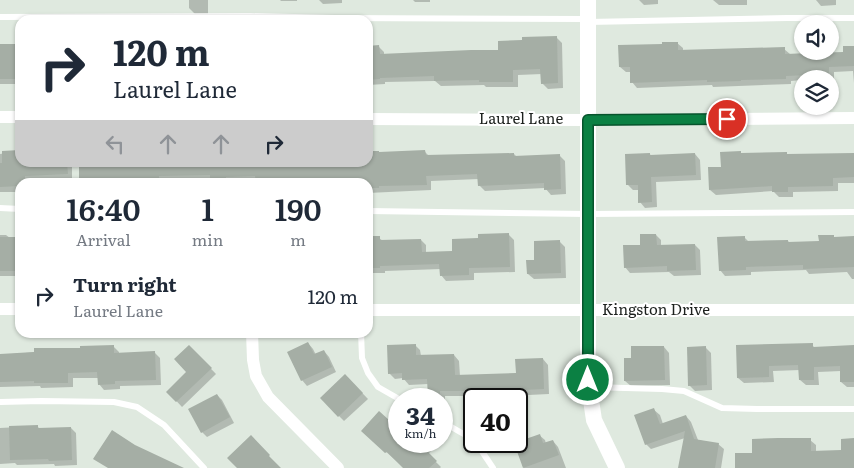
<!DOCTYPE html>
<html lang="en">
<head>
<meta charset="utf-8">
<style>
  body { margin:0; font-family:Literata,serif; background:#f2f2f3; color:#1f2937; height:100vh; display:flex; flex-direction:column; font-size:19px; white-space:nowrap }
  * { box-sizing:border-box; margin:0 }
  p { font-size:16px; color:#747a83 }
  .icon { flex:none; width:28px; height:28px; fill:none; stroke:currentColor; stroke-width:2; stroke-linecap:round; stroke-linejoin:round }
  .map { position:relative; flex:1; overflow:hidden }
  .panel { position:absolute; left:15px; top:178px; width:358px; height:160px; display:flex; flex-direction:column; background:#fff; border-radius:15px; box-shadow:0 1px 4px #0004 }
  .panel>* { flex:none }
  .hud { position:absolute; left:15px; top:15px; width:358px; height:152px; border-radius:15px; box-shadow:0 1px 4px #0004; background:#fff; color:#1f2937; overflow:hidden }
  .fabs { position:absolute; left:794px; top:15px; display:grid; gap:10px }
  .fabs a { display:grid; place-items:center; width:45px; height:45px; border-radius:50%; background:#fff; box-shadow:0 1px 4px #0004; font-size:25px }
  .speed { position:absolute; left:388px; top:388px; display:flex; gap:10px; font-size:25px; font-weight:700; text-align:center }
  .speed>* { display:grid; place-content:center; width:65px; height:65px; border-radius:50%; background:#fff; box-shadow:0 1px 4px #0004; line-height:1 }
  .speed small { font-size:12px; font-weight:400 }
  .speed .limit { border:2px solid #111; border-radius:8px; background:#fff; color:#111 }
  .pin { position:absolute; display:grid; place-items:center; width:42px; height:42px; color:#fff; margin:-21px; border:2px solid #fff; border-radius:50%; box-shadow:0 1px 5px #0007 }
  .me { position:absolute; width:55px; margin:-28px; rotate:0deg; stroke-linejoin:round; filter:drop-shadow(0 0 4px #0008) }
  .turn { display:flex; align-items:center; gap:18px; height:105px; padding:0 15px; font-size:22px }
  .turn .icon { width:65px; height:65px; stroke-width:2.5 }
  .turn b { display:block; font-size:35px; line-height:42px }
  .lanes { display:flex; align-items:center; height:48px; padding:0 15px; background:#0003; justify-content:center; gap:25px; direction:ltr }
  .lanes .off { opacity:.35 }
  .eta { display:flex; justify-content:space-evenly; align-items:center; height:85px; text-align:center }
  .eta b { font-size:30px; font-weight:600; line-height:35px }
  ul { padding:0; list-style:none }
  li { display:flex; align-items:center; gap:15px; height:65px; padding:0 15px }
  li div { flex:1 }
  li b { display:block; font-size:19px }
  li em { font-style:normal }
  .map>svg:first-child { display:block }
  .shadow { fill:#0003 }
  .building { fill:#a5aea5 }
  .lines { fill:none; stroke-linecap:round; stroke-linejoin:round }
  .service { stroke:#fff; stroke-width:6 }
  .minor { stroke:#fff; stroke-width:12 }
  .tertiary { stroke:#fff; stroke-width:16 }
  .route-casing { stroke:#07532c; stroke-width:12 }
  .route { stroke:#0b8043; stroke-width:9 }
  .labels { text-anchor:middle; stroke-width:4; stroke-linejoin:round; paint-order:stroke }
  .street-label { font-size:15px; fill:#1d211e; stroke:#fff }
</style>
</head>
<body>
<div class="map">
<svg width="854" height="468" viewBox="0 0 854 468">
  <rect width="100%" height="100%" fill="#dfe9df"/>
  <g class="shadow">
    <path d="M189 0H208V14H195L189 8Z"/>
    <path d="M280 0H297V1H281Z"/>
    <path d="M319 0H342V3L323 4Z"/>
    <path d="M413 0H430V2H415Z"/>
    <path d="M639 0H658V4L644 5Z"/>
    <path d="M713 0H747V5H719Z"/>
    <path d="M816 0H836V5L821 6Z"/>
    <path d="M556 37 562 43 563 88 548 89 542 83V74L518 75V87H486L484 85 441 86 435 81 385 82V84L368 85V47H379L384 52V55L500 52Z"/>
    <path d="M677 43 683 48V51L784 49 790 54 844 53 854 47V83L853 71 834 72V79H802V80L791 81V84L713 87 712 85 637 88 632 82 631 72H626L620 67 663 45Z"/>
    <rect x="0" y="45" width="20" height="39"/>
    <path d="M20 151V162H72V179L30 181V182H20V192H0V154Z"/>
    <path d="M368 152H378L379 153 425 152 429 156 514 154 517 157 559 155 565 161 566 194 551 195 545 188 485 191 479 185V179L431 181V190L368 193V182H257V181L212 182V180L164 181V182H81L80 166 94 165V162H149V165L169 164V162H339V168L359 167 368 162Z"/>
    <path d="M786 153 789 156 854 154V183H838V191L793 192V197H779L773 191 716 195 710 190 722 168 742 154Z"/>
    <path d="M650 154 651 156 695 154 700 160 701 180 656 182 657 207 645 208 640 202 639 190H633L628 185Z"/>
    <path d="M508 234 514 240 515 272 474 273V280L446 281 441 275V269L385 271V273H368V238H379L383 241 421 240 426 245V253L454 252 480 239Z"/>
    <path d="M0 235H6L10 238H20V276H0Z"/>
    <path d="M656 235 661 240V246L695 245 700 250 701 275 674 276 669 272 630 273 625 267 642 246Z"/>
    <path d="M833 236 835 238 854 237V279H852L847 272 809 274 806 270 751 272V275L725 276 720 270 745 238 749 242 788 241 790 243 820 242Z"/>
    <path d="M559 241 565 247 566 278 534 279 528 274 536 261Z"/>
    <path d="M308 343 313 349 316 355 324 351 329 357 336 372 307 386 302 380Z"/>
    <path d="M415 345 420 350 421 356 454 355 459 361 460 376 517 374 543 359 548 365 549 394 508 396V399H474V401L473 396H445V405H441V399H429V384L409 385 403 378 395 379 389 373Z"/>
    <path d="M812 345 815 348 854 346V387H847L841 382V371L818 372 819 385H806L800 380V370L773 371 774 382 744 383 738 378Z"/>
    <path d="M113 346 119 352V354L155 353 160 358 161 385 120 386V389L104 390 99 384V378H73V387L41 388 40 386 0 387V355Z"/>
    <path d="M189 346 216 374 182 407 168 392 188 372Z"/>
    <path d="M664 347 669 353 670 385 631 386 625 381 633 359Z"/>
    <path d="M705 347 711 353 712 390 695 391 689 385Z"/>
    <path d="M345 375 368 399 344 421 321 398Z"/>
    <path d="M217 395 222 400 234 423 207 437 202 432Z"/>
    <path d="M654 410 660 415 663 424 686 416 691 422 698 440 718 444 724 449 721 468H680L685 438 651 449 646 444Z"/>
    <path d="M37 426 40 429 71 428 76 433 77 465 55 466 54 464 17 465 15 463 0 464V428Z"/>
    <path d="M363 431 399 441H441L428 454 441 467 440 468H404Z"/>
    <path d="M539 435 545 440 546 444 553 441 558 447 566 468H524L516 444Z"/>
    <path d="M854 439V468H736L754 454 810 440 816 445V452L843 451Z"/>
  </g>
  <g class="building">
    <path d="M557 36 558 83 541 84 540 69 513 70V82H479V80L434 81V76L380 78V79L368 80V46L379 45 380 54 471 50H498V41L522 40V37Z"/>
    <path d="M662 42H678V50L785 47V54L843 52V46H854V66L829 67V74L786 76V79L741 80V81L707 82V80L630 83V67H619L618 45 662 44Z"/>
    <rect x="0" y="44" width="20" height="35"/>
    <path d="M20 150V162H67L68 174 25 176V182H20V186L0 187V163H2V151Z"/>
    <path d="M425 150 426 155 514 153V156L560 154 561 189 544 190V183L478 186 477 174 426 176 427 185 379 186V188H368V182H256L255 176 226 177V182H210V175L159 176V181L79 182V164H92V162H145V163L334 162V167L358 166V162H368V151H379V152Z"/>
    <path d="M741 151V153L787 152V154L854 153V177L833 178V186L788 187V192H772V186L709 190 708 167H721L720 152Z"/>
    <path d="M650 153V155L695 153 696 175 651 177 652 202 638 203V185H626L625 154Z"/>
    <path d="M509 233 510 267 469 268V275L440 276 439 264 380 266V268H368V236H380V240L421 239 422 252 452 251V239L478 238V234Z"/>
    <path d="M640 234H656L657 245 695 244 696 270 667 271V266L624 268 623 245H640Z"/>
    <path d="M818 235H834V237L854 236V267L803 269V265L746 267V270L719 271 717 237 745 236V241L788 240V242L819 241Z"/>
    <rect x="0" y="237" width="20" height="34"/>
    <path d="M560 240 561 273 527 274 526 260H534V241Z"/>
    <path d="M308 342 314 354 324 350 332 367 301 381 287 352Z"/>
    <path d="M813 343V347L854 345V382H840V366L814 367V380H799L798 365 769 366V377L737 378 736 345Z"/>
    <path d="M416 344V355L454 354 455 375 516 373 515 359 543 358 544 389 503 391V399H471V391H440V399H428L427 379 402 380V373L388 374 387 345Z"/>
    <path d="M114 345V353L155 351 156 380 115 381V384L98 385 97 372 68 373V383H34V381L0 382V354L34 352V348H80V346Z"/>
    <path d="M189 345 212 368 176 402 166 392 186 372 174 359Z"/>
    <path d="M631 346H664L665 380 624 381V358H631Z"/>
    <path d="M706 346 707 385 688 386 687 347Z"/>
    <path d="M345 374 363 393 338 417 320 398Z"/>
    <path d="M217 394 230 417 201 433 188 409Z"/>
    <path d="M654 408 660 424 686 415 694 439 719 443 715 468H678L685 431 645 445 634 415Z"/>
    <path d="M379 411 399 429V441H430L424 448 437 461 429 468H403L387 452 385 453 361 431Z"/>
    <path d="M38 425V428L71 427 72 460 49 461 48 459 10 460 9 426Z"/>
    <path d="M112 430 135 445 184 468H108L93 459Z"/>
    <path d="M540 434 543 443 553 440 559 455 523 468 514 443Z"/>
    <path d="M251 435 270 455 269 456 281 468H237L227 458Z"/>
    <path d="M778 438H811V451L841 450V439L854 438V468H735V453H752V439Z"/>
  </g>
  <g class="lines">
    <g class="service">
      <path d="M0 17 250 16 335 18 586 19"/>
      <path d="M588 22 787 18H854"/>
      <path d="M0 208 20 209"/>
      <path d="M368 211 588 214 854 212"/>
      <path d="M361 332 362 358 368 373 378 387 399 399"/>
      <path d="M589 387 662 389 684 391 722 408 757 409H854"/>
      <path d="M0 402 41 401 114 402 137 407 164 425 204 468"/>
      <path d="M441 421 474 440"/>
      <path d="M475 441 493 468"/>
    </g>
    <g class="minor">
      <path d="M0 117H20"/>
      <path d="M368 119 588 120 854 118"/>
      <path d="M0 309H20"/>
      <path d="M368 310H854"/>
      <path d="M252 332 253 360 256 376 268 397 338 468"/>
    </g>
    <path class="tertiary" d="M588 0V380L594 420 617 468"/>
  </g>
  <g class="lines">
    <g class="route-casing">
      <path id="route" d="M588 380V120L727 119"/>
    </g>
    <use href="#route" class="route"/>
  </g>
  <g class="labels">
    <g class="street-label">
      <text x="521" y="124">Laurel Lane</text>
      <text x="656" y="315">Kingston Drive</text>
    </g>
  </g>
</svg>
<div class="fabs">
<a><svg class="icon" aria-label="sound" viewBox="0 0 24 24"><path d="M4 9h4l5-4v14l-5-4H4zM17 9q2 3 0 6"/></svg></a>
<a><svg class="icon" aria-label="layers" viewBox="0 0 24 24"><path d="M12 4l9 5-9 5-9-5zM3 14l9 5 9-5"/></svg></a>
</div>
<div class="speed"><div>34<small>km/h</small></div><div class="limit">40</div></div>
<div class="pin" style="left:727px;top:119px;background:#d93025"><svg class="icon" aria-label="arrive" viewBox="0 0 24 24"><path d="M6 21V4h12l-3 4 3 4H6"/></svg></div>
<svg class="me" style="left:588px;top:380px" viewBox="-20 -20 40 40"><circle r="17" fill="#0b8043" stroke="#fff" stroke-width="3"/><path d="M0-11L8 9 0 5-8 9z" fill="#fff"/></svg>
<div class="hud">
<div class="turn"><svg class="icon" aria-label="right" viewBox="0 0 24 24"><path d="M7 20v-9h11M14 6l5 5-5 5"/></svg><div><b>120 m</b>Laurel Lane</div></div>
<div class="lanes"><svg class="icon off" aria-label="left" viewBox="0 0 24 24"><path d="M17 20v-9H6M10 6l-5 5 5 5"/></svg><svg class="icon off" aria-label="ahead" viewBox="0 0 24 24"><path d="M12 20V5M6 11l6-6 6 6"/></svg><svg class="icon off" aria-label="ahead" viewBox="0 0 24 24"><path d="M12 20V5M6 11l6-6 6 6"/></svg><svg class="icon" aria-label="right" viewBox="0 0 24 24"><path d="M7 20v-9h11M14 6l5 5-5 5"/></svg></div>
</div>
<section class="panel">
<div class="eta">
<div><b>16:40</b><p>Arrival</p></div>
<div><b>1</b><p>min</p></div>
<div><b>190</b><p>m</p></div>
</div>
<ul>
<li><svg class="icon" aria-label="right" viewBox="0 0 24 24"><path d="M7 20v-9h11M14 6l5 5-5 5"/></svg><div><b>Turn right</b><p>Laurel Lane</p></div><em>120 m</em></li>
</ul>
</section>
</div>
</body>
</html>
